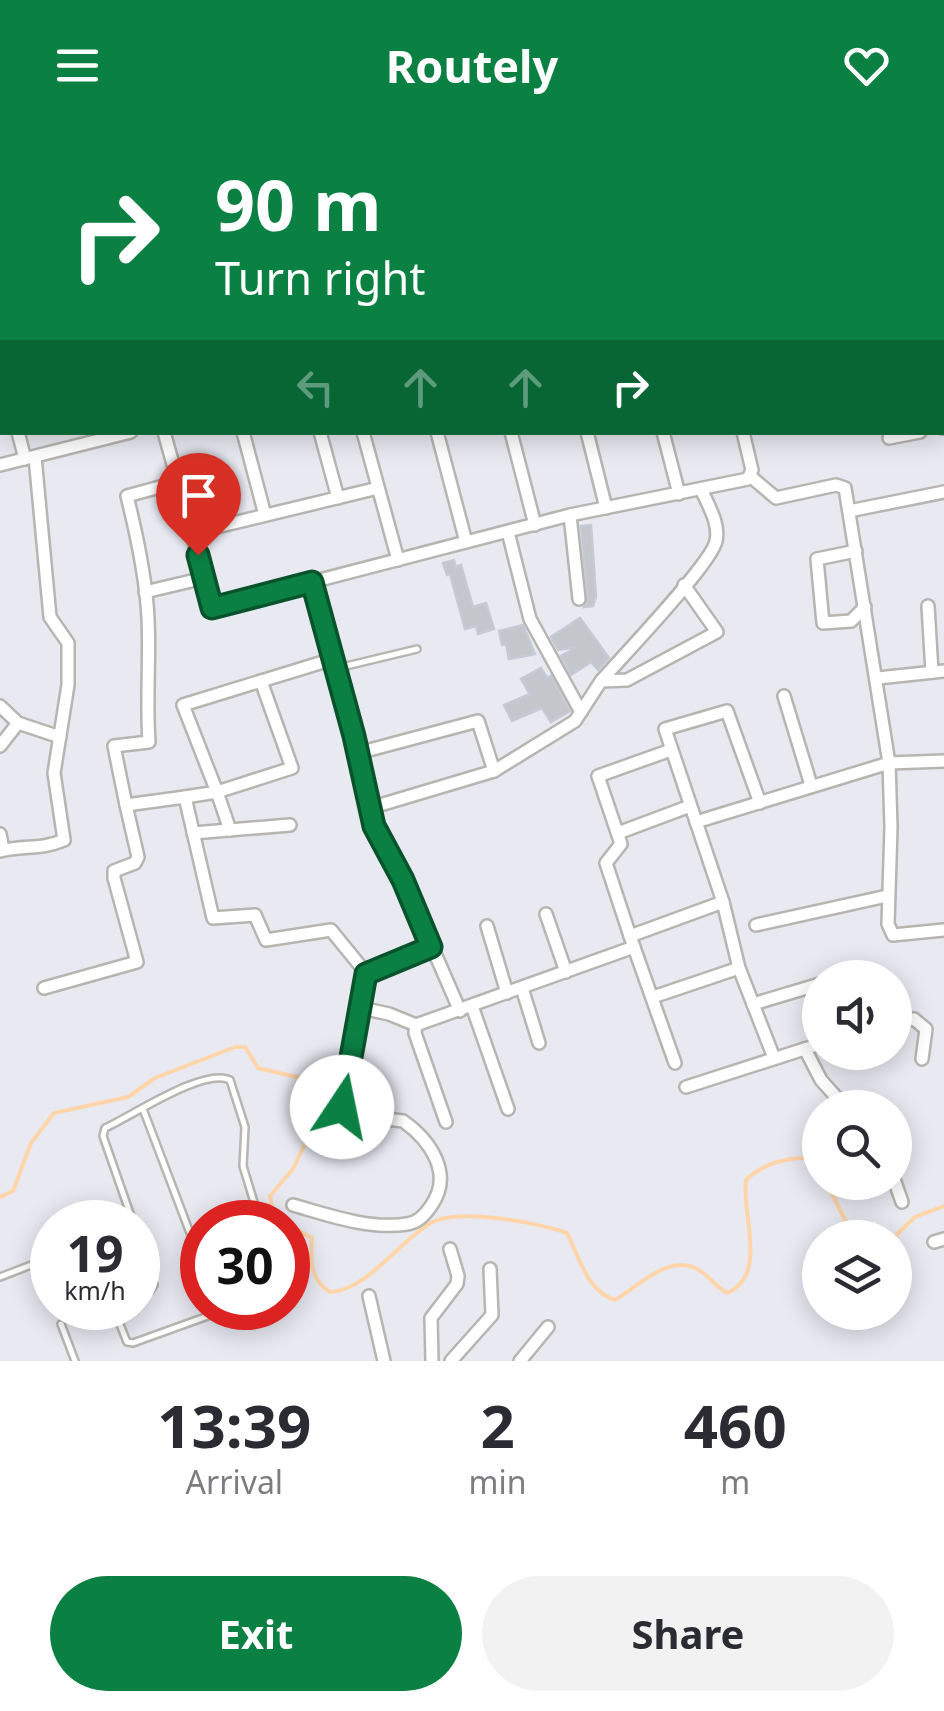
<!DOCTYPE html>
<html lang="en">
<head>
<meta charset="utf-8">
<style>
  body { margin:0; font-family:"Noto Sans",sans-serif; background:#f2f2f3; color:#2b2b33; height:100vh; display:flex; flex-direction:column; font-size:38px; white-space:nowrap }
  * { box-sizing:border-box; margin:0 }
  p { font-size:32px; color:#7c7c81 }
  .icon { flex:none; width:55px; height:55px; fill:none; stroke:currentColor; stroke-width:2; stroke-linecap:round; stroke-linejoin:round }
  .map { position:relative; height:1231px; overflow:hidden }
  .details { display:flex; flex-direction:column; background:#fff; flex:1 }
  .details>* { flex:none }
  .hud { position:absolute; left:0px; top:0px; width:945px; height:305px; box-shadow:0 5px 25px #0003; background:#0b8043; color:#fff; overflow:hidden }
  .tools { position:absolute; left:802px; top:830px; display:grid; gap:20px }
  .tools a { display:grid; place-items:center; width:110px; height:110px; border-radius:50%; background:#fff; box-shadow:0 5px 25px #0003; font-size:50px }
  .speed { position:absolute; left:30px; top:1070px; display:flex; gap:20px; font-size:50px; font-weight:700; text-align:center }
  .speed>* { display:grid; place-content:center; width:130px; height:130px; border-radius:50%; background:#fff; box-shadow:0 5px 25px #0003; line-height:1 }
  .speed small { font-size:25px; font-weight:400 }
  .speed .limit { border:15px solid #d22; background:#fff; color:#111 }
  .pin { position:absolute; display:grid; place-items:center; width:85px; height:85px; color:#fff; margin:-102px -42px; border-radius:50% 50% 50% 0; rotate:-45deg; box-shadow:0 0 10px #0007 }
  .pin .icon { rotate:45deg }
  .me { position:absolute; width:110px; margin:-55px; rotate:11deg; stroke-linejoin:round; filter:drop-shadow(0 0 8px #0008) }
  .turn { display:flex; align-items:center; gap:35px; height:210px; padding:0 50px; font-size:45px }
  .turn .icon { width:130px; height:130px; stroke-width:2.5 }
  .turn b { display:block; font-size:70px; line-height:85px }
  .lanes { display:flex; align-items:center; height:95px; padding:0 50px; background:#0003; justify-content:center; gap:50px; direction:ltr }
  .lanes .off { opacity:.35 }
  .eta { display:flex; justify-content:space-evenly; align-items:center; height:170px; text-align:center }
  .eta b { font-size:60px; font-weight:700; line-height:70px }
  .cta { display:flex; gap:20px; margin-top:auto; padding:20px 50px }
  .cta a { flex:1; height:115px; border-radius:60px; background:#0b8043; color:#fff; font-size:40px; font-weight:700; line-height:115px; text-align:center }
  .cta a+a { background:#f2f2f3; color:#2b2b33 }
  header { display:flex; justify-content:space-between; align-items:center; height:130px; padding:0 50px; background:#0b8043; color:#fff; font-size:45px; font-weight:700 }
  .map>svg:first-child { display:block }
  .lines { fill:none; stroke-linecap:round; stroke-linejoin:round }
  .stream { stroke:#ffd5a9; stroke-width:4 }
  .building { fill:#c4c6cc; stroke:#c6c9d6; stroke-width:2.5 }
  .lane-casing { stroke:#b7b5b0; stroke-width:10 }
  .street-casing { stroke:#b7b5b0; stroke-width:16 }
  .lane { stroke:#fff; stroke-width:5 }
  .street { stroke:#fff; stroke-width:11 }
  .route-casing { stroke:#07532c; stroke-width:25 }
  .route { stroke:#0b8043; stroke-width:18 }
</style>
</head>
<body>
<header><svg class="icon" aria-label="menu" viewBox="0 0 24 24"><path d="M4 6h16M4 12h16M4 18h16"/></svg>Routely<svg class="icon" aria-label="heart" viewBox="0 0 24 24"><path d="M12 20l-8-8c-3-5 5-10 8-4 3-6 11-1 8 4z"/></svg></header>
<div class="map">
<svg width="944" height="1231" viewBox="0 0 944 1231">
  <rect width="100%" height="100%" fill="#e8e9f1"/>
  <g class="lines">
    <g class="stream">
      <path d="M826 1052 854 1108"/>
      <path d="M0 1067 13 1061 31 1013 54 983 128 967 155 948 235 917H245L258 938 318 952 332 965 325 986 311 1001 293 1039 270 1066 273 1083 283 1092"/>
      <path d="M288 1095 312 1108C310 1129 310 1150 330 1162 367 1161 400 1110 431 1093 458 1077 537 1093 567 1103 579 1126 587 1162 615 1170 640 1155 672 1120 702 1142 711 1149 717 1157 727 1163 769 1145 741 1084 746 1050 763 1033 788 1027 811 1028L820 1040"/>
      <path d="M893 1108 915 1087 944 1076"/>
    </g>
  </g>
  <g class="building">
    <path d="M591 395 596 467 593 476 584 477 588 468 581 396Z"/>
    <path d="M454 430 456 437 461 435 473 477 486 473 494 499 478 504 476 496 465 499 450 444 447 445 443 433Z"/>
    <path d="M580 488 609 528 598 540 591 532 571 545 561 526 577 517 558 520 551 507Z"/>
    <path d="M523 495 535 524 509 529 506 514 502 515 499 501Z"/>
    <path d="M541 538 547 548 551 546 570 581 551 592 542 578 512 591 504 575 530 564 521 549Z"/>
  </g>
  <g class="lines">
    <g class="lane-casing">
      <g id="lane">
        <path d="M247 2 253 0"/>
        <path d="M338 538 417 519"/>
        <path d="M143 979 190 1103"/>
        <path d="M133 1092 103 1006 105 998C132 986 204 937 230 950L245 997 243 1036 260 1092"/>
        <path d="M138 1106 154 1155 150 1161 138 1166"/>
        <path d="M288 1133 292 1149 288 1157"/>
        <path d="M0 1147 52 1127"/>
        <path d="M117 1178 115 1182 127 1212 133 1213 230 1178"/>
        <path d="M61 1194 75 1231"/>
      </g>
    </g>
    <g class="street-casing">
      <g id="street">
        <path d="M510 0 511 2"/>
        <path d="M590 0 591 2"/>
        <path d="M112 2 119 0"/>
        <path d="M676 2 681 0"/>
        <path d="M820 2 823 0"/>
        <path d="M942 8 944 11"/>
        <path d="M0 37 2 36"/>
        <path d="M942 77 944 76"/>
        <path d="M0 235 2 244"/>
        <path d="M942 298H944"/>
        <path d="M18 302 25 329"/>
        <path d="M243 302 265 385"/>
        <path d="M320 302 338 368"/>
        <path d="M363 302 398 430"/>
        <path d="M437 302 466 412"/>
        <path d="M511 302 535 395"/>
        <path d="M587 302 606 378"/>
        <path d="M663 302 679 364"/>
        <path d="M889 308 920 302"/>
        <path d="M0 335 131 302"/>
        <path d="M750 346 776 368 836 355 845 358 889 633 891 697 888 794 893 805 944 800"/>
        <path d="M178 352 212 478 570 385 748 349 752 340 743 302"/>
        <path d="M849 381 944 362"/>
        <path d="M570 385 579 469"/>
        <path d="M508 402 530 489 581 582"/>
        <path d="M192 403 378 358"/>
        <path d="M856 421 817 429 823 493 851 491 865 477"/>
        <path d="M312 452 354 606 374 696 403 750 460 881"/>
        <path d="M145 462 204 448"/>
        <path d="M928 476 932 542"/>
        <path d="M878 548 944 541"/>
        <path d="M601 551C621 528 712 433 716 411 720 394 708 375 701 359"/>
        <path d="M784 566 811 655"/>
        <path d="M0 576 18 593"/>
        <path d="M0 616 18 593 60 607"/>
        <path d="M358 623 478 591 494 641"/>
        <path d="M185 667 217 662 183 575 333 529"/>
        <path d="M126 675 114 616 149 612C146 571 150 530 148 488 146 447 137 406 127 366L178 352 164 302"/>
        <path d="M370 678 494 641 575 591 601 551 627 550 717 502 684 455"/>
        <path d="M696 692 889 633 944 631"/>
        <path d="M230 700 217 662 292 638 261 551"/>
        <path d="M193 703 290 695"/>
        <path d="M618 703 690 676"/>
        <path d="M0 704 3 720"/>
        <path d="M0 721C24 715 41 720 64 710L54 643 68 555V513L50 487 35 327"/>
        <path d="M723 772 665 599 727 581 760 673"/>
        <path d="M546 784 566 842"/>
        <path d="M756 795 887 766"/>
        <path d="M487 796 507 863"/>
        <path d="M630 806 606 733 621 714 598 646 671 620"/>
        <path d="M366 843 431 817"/>
        <path d="M44 858 137 832 114 748V741L135 733 138 727 126 675 185 667 213 788 255 785 266 810 331 800 366 843 342 977 344 984 403 991C430 1010 454 1044 431 1076 425 1085 418 1093 407 1094 370 1100 328 1085 293 1075"/>
        <path d="M522 858 539 913"/>
        <path d="M653 867 739 838"/>
        <path d="M753 874 820 854"/>
        <path d="M472 876 508 979"/>
        <path d="M361 878 389 884 416 895"/>
        <path d="M895 892 914 889 926 899 922 929"/>
        <path d="M805 919 821 950 846 978"/>
        <path d="M675 933 630 806 723 772 739 838 774 928"/>
        <path d="M686 957 820 914"/>
        <path d="M446 992 415 903 416 895 634 817"/>
        <path d="M895 1052 902 1072"/>
        <path d="M934 1112 944 1109"/>
        <path d="M369 1166 384 1231"/>
        <path d="M432 1231 431 1188 457 1154 458 1146 450 1119"/>
        <path d="M451 1231 492 1185 490 1139"/>
        <path d="M520 1231 548 1197"/>
      </g>
    </g>
    <use href="#lane" class="lane"/>
    <use href="#street" class="street"/>
  </g>
  <g class="lines">
    <g class="route-casing">
      <path id="route" d="M198 425 212 478 312 452 354 606 374 696 403 750 431 817 366 844 342 977"/>
    </g>
    <use href="#route" class="route"/>
  </g>
</svg>
<div class="tools">
<a><svg class="icon" aria-label="sound" viewBox="0 0 24 24"><path d="M4 9h4l5-4v14l-5-4H4zM17 9q2 3 0 6"/></svg></a>
<a><svg class="icon" aria-label="search" viewBox="0 0 24 24"><circle cx="10" cy="10" r="6"/><path d="M15 15l6 6"/></svg></a>
<a><svg class="icon" aria-label="layers" viewBox="0 0 24 24"><path d="M12 4l9 5-9 5-9-5zM3 14l9 5 9-5"/></svg></a>
</div>
<div class="speed"><div>19<small>km/h</small></div><div class="limit">30</div></div>
<div class="pin" style="left:198px;top:425px;background:#d93025"><svg class="icon" aria-label="arrive" viewBox="0 0 24 24"><path d="M6 21V4h12l-3 4 3 4H6"/></svg></div>
<svg class="me" style="left:342px;top:977px" viewBox="-20 -20 40 40"><circle r="19" fill="#fff"/><path d="M0-13L10 11 0 6-10 11z" fill="#0b8043"/></svg>
<div class="hud">
<div class="turn"><svg class="icon" aria-label="right" viewBox="0 0 24 24"><path d="M7 20v-9h11M14 6l5 5-5 5"/></svg><div><b>90 m</b>Turn right</div></div>
<div class="lanes"><svg class="icon off" aria-label="left" viewBox="0 0 24 24"><path d="M17 20v-9H6M10 6l-5 5 5 5"/></svg><svg class="icon off" aria-label="ahead" viewBox="0 0 24 24"><path d="M12 20V5M6 11l6-6 6 6"/></svg><svg class="icon off" aria-label="ahead" viewBox="0 0 24 24"><path d="M12 20V5M6 11l6-6 6 6"/></svg><svg class="icon" aria-label="right" viewBox="0 0 24 24"><path d="M7 20v-9h11M14 6l5 5-5 5"/></svg></div>
</div>
</div>
<section class="details">
<div class="eta">
<div><b>13:39</b><p>Arrival</p></div>
<div><b>2</b><p>min</p></div>
<div><b>460</b><p>m</p></div>
</div>
<div class="cta"><a>Exit</a><a>Share</a></div>
</section>
</body>
</html>
